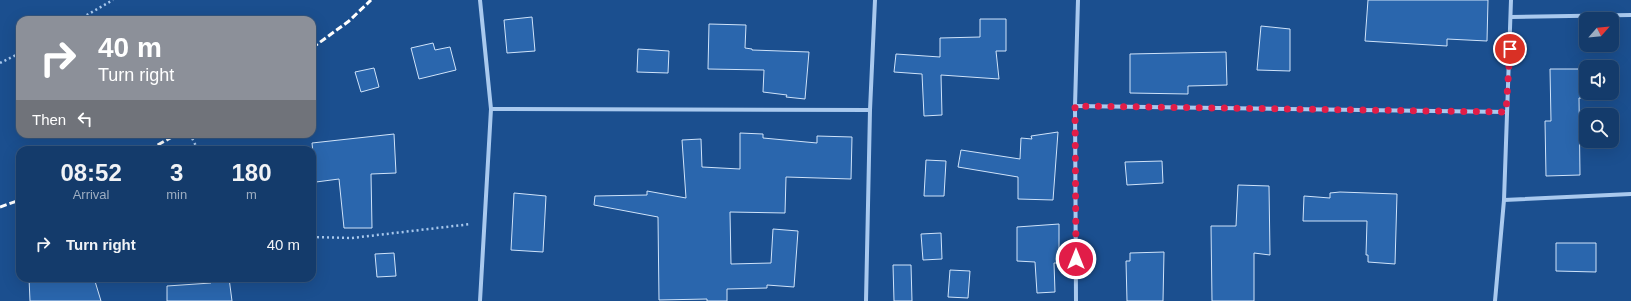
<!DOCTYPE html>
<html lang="en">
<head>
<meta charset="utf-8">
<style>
  body { margin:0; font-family:Arial,sans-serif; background:#214673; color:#f1f3f6; height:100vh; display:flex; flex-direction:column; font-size:15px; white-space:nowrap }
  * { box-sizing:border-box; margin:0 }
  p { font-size:13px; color:#9dadc1 }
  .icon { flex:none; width:22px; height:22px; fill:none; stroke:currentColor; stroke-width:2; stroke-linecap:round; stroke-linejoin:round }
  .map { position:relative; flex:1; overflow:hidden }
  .panel { position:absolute; left:16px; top:146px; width:300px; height:136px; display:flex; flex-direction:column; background:#143b6b; border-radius:12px; box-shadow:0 4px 16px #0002,0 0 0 1px #33557e }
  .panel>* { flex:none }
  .top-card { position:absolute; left:16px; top:16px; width:300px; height:122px; border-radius:12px; box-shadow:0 4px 16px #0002,0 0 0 1px #33557e; background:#8c9099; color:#fff; overflow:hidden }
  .needle { width:26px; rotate:63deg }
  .controls { position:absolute; left:1579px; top:12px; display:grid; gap:8px }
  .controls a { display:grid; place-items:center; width:40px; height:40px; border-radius:8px; background:#143b6b; box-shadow:0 4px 16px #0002,0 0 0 1px #33557e; font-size:20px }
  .pin { position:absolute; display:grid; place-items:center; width:34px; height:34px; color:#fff; margin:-17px; border:2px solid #fff; border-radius:50%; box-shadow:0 1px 4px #0007 }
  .me { position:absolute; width:44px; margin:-22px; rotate:0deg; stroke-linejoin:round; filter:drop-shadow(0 0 3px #0008) }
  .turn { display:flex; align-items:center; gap:14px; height:84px; padding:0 16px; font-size:18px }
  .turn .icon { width:52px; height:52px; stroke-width:2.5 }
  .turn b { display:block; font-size:28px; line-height:34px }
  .then { display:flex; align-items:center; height:38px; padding:0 16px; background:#0003; gap:8px; font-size:15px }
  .eta { display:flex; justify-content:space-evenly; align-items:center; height:68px; text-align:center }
  .eta b { font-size:24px; font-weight:800; line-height:28px }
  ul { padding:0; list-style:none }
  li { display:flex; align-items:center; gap:12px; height:60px; padding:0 16px }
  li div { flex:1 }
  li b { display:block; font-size:15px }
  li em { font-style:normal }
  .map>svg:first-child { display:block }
  .building { fill:#2a66ad; stroke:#cfe3fa }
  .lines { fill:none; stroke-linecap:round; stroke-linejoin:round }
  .path { stroke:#a9c9ee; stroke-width:2.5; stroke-dasharray:2 3; stroke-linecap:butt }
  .minor { stroke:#a9c9ee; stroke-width:4 }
  .rail { stroke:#fff; stroke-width:3; stroke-dasharray:7 3; stroke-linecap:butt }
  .route { stroke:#e11d48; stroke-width:7; stroke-dasharray:0 12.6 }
</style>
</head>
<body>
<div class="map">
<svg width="1631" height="301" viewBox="0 0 1631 301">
  <rect width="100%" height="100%" fill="#1b4f8f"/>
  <g class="building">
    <path d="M1368 0H1488L1487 41 1447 39V46L1365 41Z"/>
    <path d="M532 17 535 51 507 53 504 20Z"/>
    <path d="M980 19H1006V51H996L999 79 941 75 942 115 924 116 922 74 894 72 896 54 940 57V38L980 37Z"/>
    <path d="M709 24 746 25 745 48 752 49V50L809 52 805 99 786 97 787 95 763 92 764 70 708 69Z"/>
    <path d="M1261 26 1290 29V71L1257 70Z"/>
    <path d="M433 43 435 50 450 47 456 70 419 79 411 48Z"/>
    <path d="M638 49 669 51 668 73 637 72Z"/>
    <path d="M1226 52 1227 85 1188 86V94L1130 93V54Z"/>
    <path d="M374 68 379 87 361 92 355 72Z"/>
    <path d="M1550 69H1580V72H1586V93H1612V74H1613L1612 99 1579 98 1580 175 1546 176 1545 121H1551Z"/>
    <path d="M1058 132 1053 200 1018 199V177L958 167 961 150 1020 159 1021 138 1032 139 1031 136Z"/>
    <path d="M740 133 763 134V138L817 143V136L852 137 851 179 786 177 785 213 730 212 731 264 771 263 773 229 798 231 794 287 767 285V288L727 289V301H707V299L659 300 658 217 594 205 595 196 647 195V191L686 198 682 140 701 139 702 167 740 169Z"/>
    <path d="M394 134 396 173 371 174 372 228H344L339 179 316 182 312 143Z"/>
    <path d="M926 160 946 161 944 196H924Z"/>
    <path d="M1162 161 1163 183 1127 185 1125 162Z"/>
    <path d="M1238 185 1269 186 1270 255 1254 253V301H1212L1211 226H1236Z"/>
    <path d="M1340 192 1397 194 1395 264 1368 262V255H1366L1367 221H1303L1304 196 1330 198V193Z"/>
    <path d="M514 193 546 196 543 252 511 250Z"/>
    <path d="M1059 224V263H1054L1055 292 1037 293 1035 262 1017 261V227Z"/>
    <path d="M941 233 942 259 923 260 921 234Z"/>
    <path d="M1556 243H1596V272L1556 271Z"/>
    <path d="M1164 252 1163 301H1127L1126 261H1130V253Z"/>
    <path d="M394 253 396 276 377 277 375 254Z"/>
    <path d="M893 265H911L912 301H894Z"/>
    <path d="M950 270 970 271 968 298 948 297Z"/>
    <path d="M29 278H94L101 301H30Z"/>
    <path d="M211 278H229L232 301H167V286L211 283Z"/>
  </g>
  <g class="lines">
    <g class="path">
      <path d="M78 20 113 0"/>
      <path d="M0 63 20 53"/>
      <path d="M190 134 198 150"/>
      <path d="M312 237 352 238 471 224"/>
    </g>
    <g class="minor">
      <path d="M1511 17 1631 15"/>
      <path d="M1075 106 1507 112"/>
      <path d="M491 109 870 110"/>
      <path d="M1504 200 1631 194"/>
      <path d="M480 301 491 109 480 0"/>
      <path d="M866 301 870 110 875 0"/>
      <path d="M1076 301 1075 106 1078 0"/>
      <path d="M1495 301 1504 200 1511 0"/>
    </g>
    <g class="rail">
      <path d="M312 48 349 21 371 0"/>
      <path d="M149 150 177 134"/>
      <path d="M0 207 20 200"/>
    </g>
  </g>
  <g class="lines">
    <path class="route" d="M1076 259 1075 106 1506 112 1510 49"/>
  </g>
</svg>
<div class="controls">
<a><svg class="needle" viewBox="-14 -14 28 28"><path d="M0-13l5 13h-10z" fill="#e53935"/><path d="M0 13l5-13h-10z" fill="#9dadc1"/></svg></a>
<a><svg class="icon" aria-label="sound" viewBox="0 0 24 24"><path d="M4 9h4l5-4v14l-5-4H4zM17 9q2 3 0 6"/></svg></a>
<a><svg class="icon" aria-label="search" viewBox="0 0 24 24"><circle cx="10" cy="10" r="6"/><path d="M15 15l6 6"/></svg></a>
</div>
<div class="pin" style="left:1510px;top:49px;background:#d93025"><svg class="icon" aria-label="arrive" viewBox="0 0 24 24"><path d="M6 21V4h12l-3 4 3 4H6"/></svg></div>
<svg class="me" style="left:1076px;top:259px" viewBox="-20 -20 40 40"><circle r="17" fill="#e11d48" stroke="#fff" stroke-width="3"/><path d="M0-11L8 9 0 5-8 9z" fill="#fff"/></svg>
<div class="top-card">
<div class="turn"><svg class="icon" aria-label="right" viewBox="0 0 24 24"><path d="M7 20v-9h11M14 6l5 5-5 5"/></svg><div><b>40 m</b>Turn right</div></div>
<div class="then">Then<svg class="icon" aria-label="left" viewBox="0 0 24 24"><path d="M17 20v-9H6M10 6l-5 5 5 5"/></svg></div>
</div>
<section class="panel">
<div class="eta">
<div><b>08:52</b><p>Arrival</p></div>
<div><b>3</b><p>min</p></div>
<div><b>180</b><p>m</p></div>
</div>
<ul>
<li><svg class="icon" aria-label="right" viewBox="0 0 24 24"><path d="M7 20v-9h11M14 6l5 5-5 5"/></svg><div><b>Turn right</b></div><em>40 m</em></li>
</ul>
</section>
</div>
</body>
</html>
